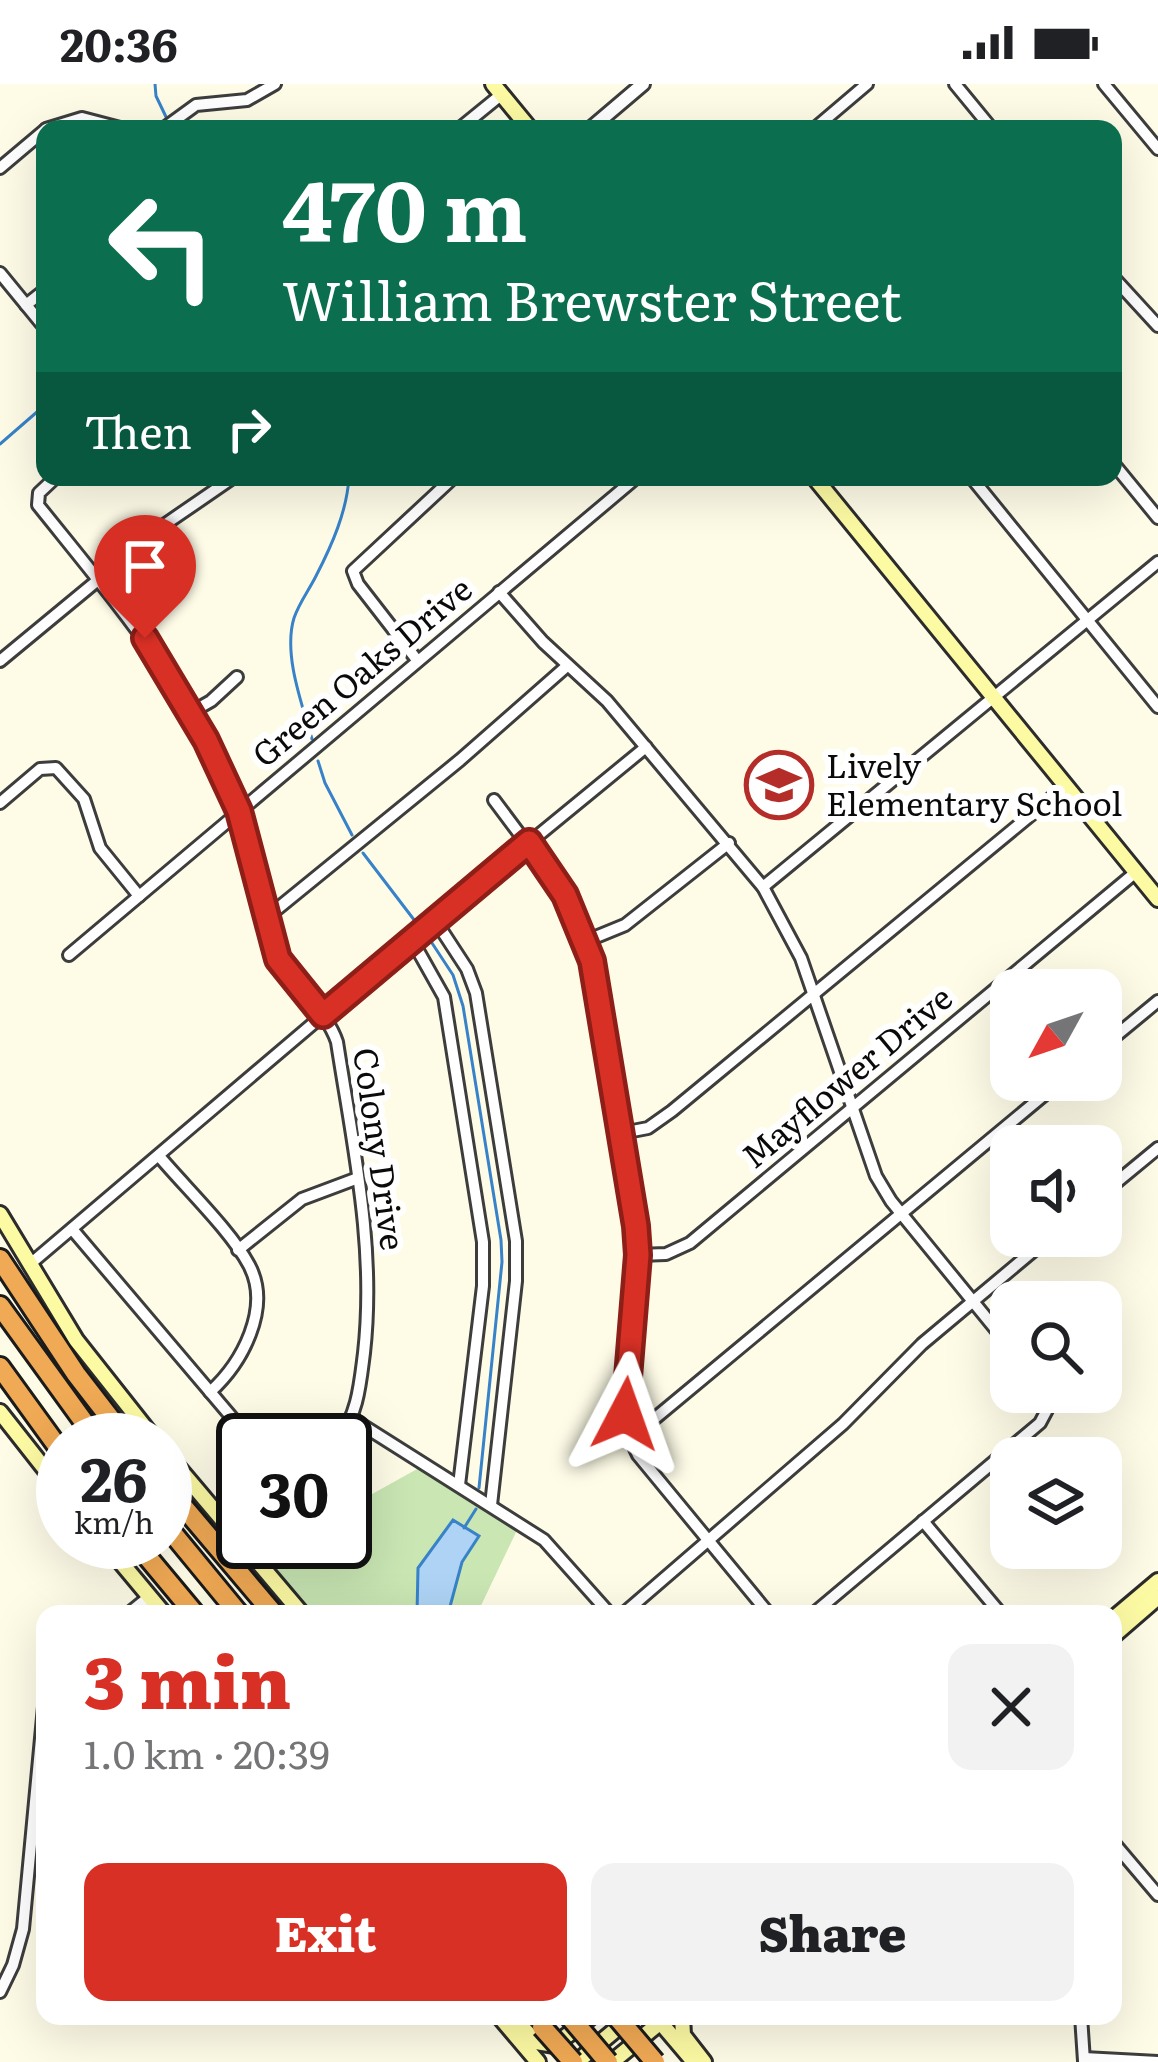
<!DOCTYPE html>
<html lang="en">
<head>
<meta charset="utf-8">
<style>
  body { margin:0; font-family:Literata,serif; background:#f2f2f2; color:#202124; height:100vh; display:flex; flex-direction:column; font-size:45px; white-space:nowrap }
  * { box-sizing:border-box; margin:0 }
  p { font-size:39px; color:#757577 }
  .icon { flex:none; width:66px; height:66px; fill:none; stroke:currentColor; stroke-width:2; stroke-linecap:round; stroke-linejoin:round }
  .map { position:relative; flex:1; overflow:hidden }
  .details { position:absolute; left:36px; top:1521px; width:1086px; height:420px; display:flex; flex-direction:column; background:#fff; border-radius:24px; box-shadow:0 12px 48px #0002 }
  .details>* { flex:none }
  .top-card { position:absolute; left:36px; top:36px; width:1086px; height:366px; border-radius:24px; box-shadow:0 12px 48px #0002; background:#0b6e4f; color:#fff; overflow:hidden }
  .needle { width:78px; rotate:230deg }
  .fabs { position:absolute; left:990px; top:885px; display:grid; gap:24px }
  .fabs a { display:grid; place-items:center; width:132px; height:132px; border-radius:24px; background:#fff; box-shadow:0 12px 48px #0002; font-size:60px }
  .speed { position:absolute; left:36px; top:1329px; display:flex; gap:24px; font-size:60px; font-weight:700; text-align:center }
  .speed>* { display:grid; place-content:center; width:156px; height:156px; border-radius:50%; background:#fff; box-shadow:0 12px 48px #0002; line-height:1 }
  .speed small { font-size:30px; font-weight:400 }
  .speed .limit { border:6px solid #111; border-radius:18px; background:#fff; color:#111 }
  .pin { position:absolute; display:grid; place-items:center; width:102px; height:102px; color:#fff; margin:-123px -51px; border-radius:50% 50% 50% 0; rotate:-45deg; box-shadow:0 0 12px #0007 }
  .pin .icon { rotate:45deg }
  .me { position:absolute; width:132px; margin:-66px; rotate:4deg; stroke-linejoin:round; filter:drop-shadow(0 0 9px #0008) }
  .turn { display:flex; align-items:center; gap:42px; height:252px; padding:0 48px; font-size:54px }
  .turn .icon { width:156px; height:156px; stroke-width:2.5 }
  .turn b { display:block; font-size:84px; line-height:102px }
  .then { display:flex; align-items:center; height:114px; padding:0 48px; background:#0003; gap:24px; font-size:45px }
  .round { display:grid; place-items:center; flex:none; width:126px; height:126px; border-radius:24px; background:#f2f2f2 }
  .summary { display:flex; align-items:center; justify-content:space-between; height:204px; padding:0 48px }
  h1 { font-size:72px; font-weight:800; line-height:90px; color:#d93025 }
  .primary-button { display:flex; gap:24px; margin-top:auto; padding:24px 48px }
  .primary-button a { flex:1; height:138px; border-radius:24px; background:#d93025; color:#fff; font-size:48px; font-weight:800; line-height:138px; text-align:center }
  .primary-button a+a { background:#f2f2f2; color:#202124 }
  .status { display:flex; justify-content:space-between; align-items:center; height:84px; padding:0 60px; background:#fff; direction:ltr }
  .status svg { height:33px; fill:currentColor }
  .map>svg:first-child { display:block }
  .green { fill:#c9e6b3 }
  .water { fill:#aed3f4; stroke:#3782c8; stroke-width:3 }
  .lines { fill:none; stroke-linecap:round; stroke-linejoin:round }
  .stream { stroke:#3782c8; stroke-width:3 }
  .minor-casing { stroke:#3d3d3d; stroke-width:16 }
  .tertiary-casing { stroke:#3d3d3d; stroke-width:18 }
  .secondary-casing { stroke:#2c2c2c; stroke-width:20 }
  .motorway-casing { stroke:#1b1b1b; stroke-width:24 }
  .minor { stroke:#fff; stroke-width:10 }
  .tertiary { stroke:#fff; stroke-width:12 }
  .secondary { stroke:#fdfaa4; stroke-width:14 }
  .motorway { stroke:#f0a954; stroke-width:18 }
  .motorway-bridge-casing { stroke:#1b1b1b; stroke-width:24; stroke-linecap:butt }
  .motorway-bridge { stroke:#f0a954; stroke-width:18 }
  .route-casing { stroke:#8d1f18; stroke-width:30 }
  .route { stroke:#d93025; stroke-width:21 }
  .labels { text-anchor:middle; stroke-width:12; stroke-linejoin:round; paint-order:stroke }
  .street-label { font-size:33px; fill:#0a0a0a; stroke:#fff }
  .poi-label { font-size:33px; fill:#0a0a0a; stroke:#fff; text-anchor:start }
</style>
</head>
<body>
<div class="status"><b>20:36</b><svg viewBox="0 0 49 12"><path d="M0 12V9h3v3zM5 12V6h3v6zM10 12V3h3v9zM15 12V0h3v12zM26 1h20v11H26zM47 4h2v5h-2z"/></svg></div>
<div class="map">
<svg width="1158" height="1978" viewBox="0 0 1158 1978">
  <rect width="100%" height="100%" fill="#fefce7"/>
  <path class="green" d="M419 1384 518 1444 477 1530H310L261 1472 282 1458H345V1425Z"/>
  <path class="water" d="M453 1436 479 1452 462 1478 448 1530H417L418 1484Z"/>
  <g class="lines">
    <g class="stream">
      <path d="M155 0 156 12 168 37"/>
      <path d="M0 360 45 321"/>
      <path d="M312 655C302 620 283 570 294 534 299 519 309 506 316 492 332 461 347 427 349 393"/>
      <path d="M318 677 325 699 352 751"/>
      <path d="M363 769 418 841"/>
      <path d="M430 856 453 891 463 922 501 1156 502 1178 479 1404"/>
      <path d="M464 1444 476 1425"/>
    </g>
    <g class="minor-casing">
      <g id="minor">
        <path d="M955 0 992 45"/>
        <path d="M1104 0 1158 65"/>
        <path d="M46 45 82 34 124 45"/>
        <path d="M163 45 196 21 247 16 275 0"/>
        <path d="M459 45 502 10"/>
        <path d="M814 45 867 0"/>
        <path d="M0 84 45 46"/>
        <path d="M0 189 45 244"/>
        <path d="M1113 193 1158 242"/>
        <path d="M26 221 45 206"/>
        <path d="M1113 379 1158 434"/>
        <path d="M56 393 39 409 38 421C114 516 196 610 239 726 255 772 257 823 275 868 289 903 325 922 337 958 353 1062 376 1163 364 1269 360 1300 358 1330 338 1356"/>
        <path d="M971 393 1158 623"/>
        <path d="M499 508 543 558 607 617 763 803 801 874 876 1092 891 1117 1011 1264"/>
        <path d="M417 576 358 500 353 487 454 393"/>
        <path d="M0 577 167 439 234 393"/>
        <path d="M190 629 211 617 237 593"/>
        <path d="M494 716 565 811 586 857 600 913 636 1142C641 1207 609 1317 638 1371L769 1530"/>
        <path d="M0 719 40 685 56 684 84 715 100 764 139 812"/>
        <path d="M763 803 1158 478"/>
        <path d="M266 834 460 676 567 582"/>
        <path d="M435 836 467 885 476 909 516 1157V1197L491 1421"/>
        <path d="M412 856 444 913 483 1158V1202L459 1401"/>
        <path d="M586 857 625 841 729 759"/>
        <path d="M69 871 637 393"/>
        <path d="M1101 964 1158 917"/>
        <path d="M622 1049 648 1044 672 1027 1066 702"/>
        <path d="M159 1072C185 1103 231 1147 249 1181 272 1224 242 1279 210 1308"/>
        <path d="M1101 1111 1158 1064"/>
        <path d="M72 1145 251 1356"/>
        <path d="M238 1166 302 1115 358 1094"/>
        <path d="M638 1171 666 1170 690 1159 1136 788"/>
        <path d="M29 1181 435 836 646 663"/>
        <path d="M351 1334 544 1456 610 1530"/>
        <path d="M630 1355 1062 996"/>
        <path d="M923 1437 1001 1530"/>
        <path d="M128 1530 149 1513"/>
        <path d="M623 1530 843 1340 922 1260 1051 1152"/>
        <path d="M813 1530 1040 1339 1048 1324 1045 1308"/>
        <path d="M1113 1758 1158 1811"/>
        <path d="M0 1908 13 1881 23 1845 45 1612"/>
        <path d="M1081 1932 1084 1977"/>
        <path d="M1084 1974 1158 1978"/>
      </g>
    </g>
    <g class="tertiary-casing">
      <path id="tertiary" d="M590 45 643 0"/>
    </g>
    <g class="secondary-casing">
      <g id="secondary">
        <path d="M493 0 530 45"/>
        <path d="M814 393 1158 815"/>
        <path d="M0 1130 76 1256 155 1356"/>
        <path d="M0 1328 63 1408"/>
        <path d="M165 1368 302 1530"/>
        <path d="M104 1458 164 1530"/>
        <path d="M1113 1535 1158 1497"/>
        <path d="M1113 1552 1158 1513"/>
        <path d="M499 1932 538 1978"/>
        <path d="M512 1932 536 1958 555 1961 592 1932"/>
        <path d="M655 1932 694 1978"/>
        <path d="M682 1932 683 1951 704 1978"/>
        <path d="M577 1978 632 1932"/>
        <path d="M612 1978 668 1932"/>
      </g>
    </g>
    <g class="motorway-casing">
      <g id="motorway">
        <path d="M0 1175 76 1290 127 1356"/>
        <path d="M0 1222 97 1356"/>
        <path d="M0 1283 63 1370"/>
        <path d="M165 1401 274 1530"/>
        <path d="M165 1440 239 1530"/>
        <path d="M135 1458 195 1530"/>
      </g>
    </g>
    <use href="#minor" class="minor"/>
    <use href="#tertiary" class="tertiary"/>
    <use href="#secondary" class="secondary"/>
    <use href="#motorway" class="motorway"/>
    <g class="motorway-bridge-casing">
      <g id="motorway-bridge">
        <path d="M569 1932 608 1978"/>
        <path d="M616 1932 655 1978"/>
        <path d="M542 1943 573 1978"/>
      </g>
    </g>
    <use href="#motorway-bridge" class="motorway-bridge"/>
  </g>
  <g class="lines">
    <g class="route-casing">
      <path id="route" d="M145 554 206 656 239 727 278 875 323 931 529 758 565 811 592 877 636 1142 638 1171 625 1330"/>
    </g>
    <use href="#route" class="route"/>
  </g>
  <defs>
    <g id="school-ring" transform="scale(3.45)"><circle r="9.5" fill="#fff" stroke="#b42d28" stroke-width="1.5"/><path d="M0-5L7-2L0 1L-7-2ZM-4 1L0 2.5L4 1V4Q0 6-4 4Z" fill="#b42d28"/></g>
  </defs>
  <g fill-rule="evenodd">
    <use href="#school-ring" x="779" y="701"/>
  </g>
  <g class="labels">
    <g class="street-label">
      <text transform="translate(362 588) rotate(-40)" y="12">Green Oaks Drive</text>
      <text transform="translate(847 993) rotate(-40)" y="12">Mayflower Drive</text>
      <text transform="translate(379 1065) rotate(82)" y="12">Colony Drive</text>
    </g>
    <g class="poi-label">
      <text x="826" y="694">Lively<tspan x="826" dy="38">Elementary School</tspan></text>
    </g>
  </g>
</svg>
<div class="fabs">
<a><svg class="needle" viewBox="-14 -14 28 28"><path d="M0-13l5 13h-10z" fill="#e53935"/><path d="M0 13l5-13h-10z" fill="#757577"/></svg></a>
<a><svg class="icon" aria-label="sound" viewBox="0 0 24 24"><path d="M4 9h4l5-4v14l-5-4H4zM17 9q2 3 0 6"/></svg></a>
<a><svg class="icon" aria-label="search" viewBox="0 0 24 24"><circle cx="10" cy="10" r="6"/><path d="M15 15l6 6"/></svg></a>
<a><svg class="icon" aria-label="layers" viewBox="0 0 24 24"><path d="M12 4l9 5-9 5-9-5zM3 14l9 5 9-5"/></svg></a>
</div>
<div class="speed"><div>26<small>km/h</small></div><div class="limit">30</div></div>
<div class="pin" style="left:145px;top:554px;background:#d93025"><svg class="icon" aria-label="arrive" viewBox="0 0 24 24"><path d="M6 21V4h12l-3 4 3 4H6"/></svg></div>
<svg class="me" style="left:625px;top:1330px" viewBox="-20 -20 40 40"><path d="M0-17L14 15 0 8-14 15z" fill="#d93025" stroke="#fff" stroke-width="4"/></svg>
<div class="top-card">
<div class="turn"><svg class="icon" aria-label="left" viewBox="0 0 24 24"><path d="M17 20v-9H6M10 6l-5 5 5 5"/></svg><div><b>470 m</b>William Brewster Street</div></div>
<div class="then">Then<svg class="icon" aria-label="right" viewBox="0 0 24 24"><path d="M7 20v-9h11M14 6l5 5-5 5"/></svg></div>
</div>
<section class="details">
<div class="summary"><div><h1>3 min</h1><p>1.0 km · 20:39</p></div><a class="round"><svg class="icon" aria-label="close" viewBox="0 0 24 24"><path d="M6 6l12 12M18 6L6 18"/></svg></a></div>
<div class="primary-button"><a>Exit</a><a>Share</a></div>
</section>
</div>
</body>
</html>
